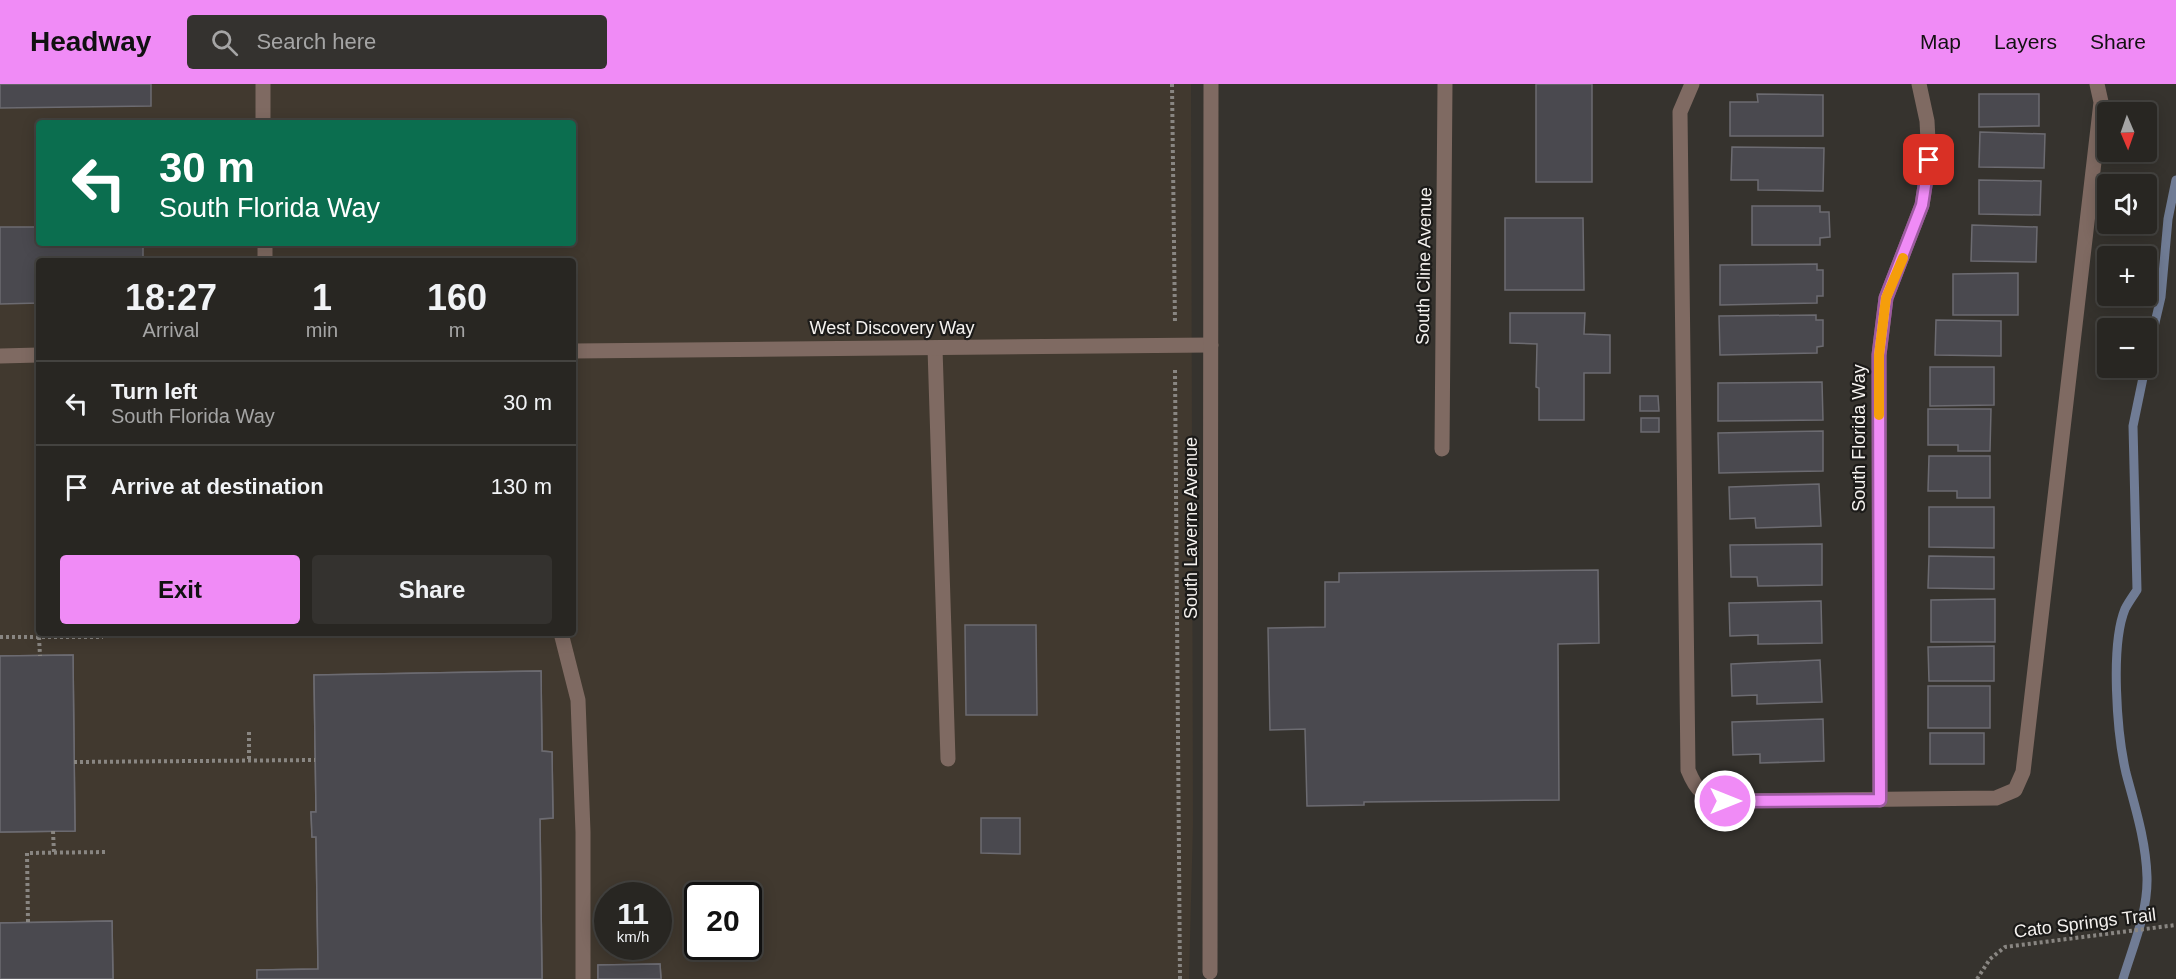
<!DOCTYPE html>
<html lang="en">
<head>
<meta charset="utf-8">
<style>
  body { margin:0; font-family:Helvetica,sans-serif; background:#34322f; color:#f1f3f6; height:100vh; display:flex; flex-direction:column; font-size:22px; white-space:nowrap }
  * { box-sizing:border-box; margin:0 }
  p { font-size:20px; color:#a5a5a5 }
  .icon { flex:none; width:33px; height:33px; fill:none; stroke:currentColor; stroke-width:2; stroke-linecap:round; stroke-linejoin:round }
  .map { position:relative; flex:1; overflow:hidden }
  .side { position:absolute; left:36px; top:174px; width:540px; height:378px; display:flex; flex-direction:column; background:#282622; border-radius:6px; box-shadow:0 3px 15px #0003,0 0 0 2px #444340 }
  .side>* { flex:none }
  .top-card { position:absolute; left:36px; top:36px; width:540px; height:126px; border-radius:6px; box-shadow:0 3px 15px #0003,0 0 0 2px #444340; background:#0b6e4f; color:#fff; overflow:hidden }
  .needle { width:39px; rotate:178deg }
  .controls { position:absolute; left:2097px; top:18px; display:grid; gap:12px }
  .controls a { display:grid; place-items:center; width:60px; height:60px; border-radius:6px; background:#282622; box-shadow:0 3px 15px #0003,0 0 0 2px #444340; font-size:30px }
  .speed { position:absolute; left:594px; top:798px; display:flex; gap:12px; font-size:30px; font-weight:700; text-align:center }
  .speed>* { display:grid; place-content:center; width:78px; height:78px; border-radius:50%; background:#282622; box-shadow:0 3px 15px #0003,0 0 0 2px #444340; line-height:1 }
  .speed small { font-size:15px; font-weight:400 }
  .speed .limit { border:3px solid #111; border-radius:9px; background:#fff; color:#111 }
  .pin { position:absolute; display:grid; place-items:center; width:51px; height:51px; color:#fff; margin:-26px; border-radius:12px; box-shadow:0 3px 9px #0006 }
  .me { position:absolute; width:66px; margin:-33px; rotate:90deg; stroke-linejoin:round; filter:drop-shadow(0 0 4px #0008) }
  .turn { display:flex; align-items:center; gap:21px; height:126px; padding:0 24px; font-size:27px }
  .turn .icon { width:78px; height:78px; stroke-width:2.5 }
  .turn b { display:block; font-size:42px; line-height:51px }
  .eta { display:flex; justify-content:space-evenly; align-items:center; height:102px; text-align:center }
  .eta b { font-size:36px; font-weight:800; line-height:42px }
  .action { display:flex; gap:12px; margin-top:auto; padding:12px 24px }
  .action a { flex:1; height:69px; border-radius:6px; background:#f08bf6; color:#111; font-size:24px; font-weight:800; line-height:69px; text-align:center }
  .action a+a { background:#34322f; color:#f1f3f6 }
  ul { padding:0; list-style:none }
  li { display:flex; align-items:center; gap:18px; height:84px; padding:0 24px; border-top:2px solid #444340 }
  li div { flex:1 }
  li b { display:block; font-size:22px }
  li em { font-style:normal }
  header { display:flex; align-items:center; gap:36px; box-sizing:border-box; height:84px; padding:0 30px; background:#f08bf6; color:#111 }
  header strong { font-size:28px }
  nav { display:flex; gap:33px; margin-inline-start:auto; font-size:21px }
  .search { width:420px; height:54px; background:#34322f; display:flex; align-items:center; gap:15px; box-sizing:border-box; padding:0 21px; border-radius:6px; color:#a5a5a5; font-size:22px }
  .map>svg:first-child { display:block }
  .built { fill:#41392f; fill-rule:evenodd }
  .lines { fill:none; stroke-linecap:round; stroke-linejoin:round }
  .stream { stroke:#707c95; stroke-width:9 }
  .building { fill:#4a494f; stroke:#6c6b71; stroke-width:1.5 }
  .path { stroke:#898682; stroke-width:4; stroke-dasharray:3 3; stroke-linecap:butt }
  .lane { stroke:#7f6a62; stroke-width:15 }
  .street { stroke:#7f6a62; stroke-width:15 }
  .route-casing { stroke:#9c5aa0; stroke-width:15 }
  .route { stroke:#f08bf6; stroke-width:10 }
  .slow { stroke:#f59e0b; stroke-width:10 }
  .labels { text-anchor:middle; stroke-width:4.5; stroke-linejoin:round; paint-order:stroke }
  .street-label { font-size:18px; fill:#f5f2ef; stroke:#1c1b19 }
</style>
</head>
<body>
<header>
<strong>Headway</strong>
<div class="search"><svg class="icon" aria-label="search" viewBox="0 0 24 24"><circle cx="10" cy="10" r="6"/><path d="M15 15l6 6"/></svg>Search here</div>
<nav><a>Map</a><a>Layers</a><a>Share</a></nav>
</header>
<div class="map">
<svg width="2176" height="895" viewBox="0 0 2176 895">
  <rect width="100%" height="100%" fill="#36332e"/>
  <path class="built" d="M0 0H1191L1193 740 1189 895H0ZM39 39H573V159H39ZM39 177H573V549H39ZM608 812H658V862H608ZM698 812H748V862H698Z"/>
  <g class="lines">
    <g class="stream">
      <path d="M2146 277 2161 213 2168 135 2176 96"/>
      <path d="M2123 895C2133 862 2148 828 2147 793 2146 757 2135 723 2126 689 2117 650 2110 562 2125 525 2128 519 2133 512 2137 506L2133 342 2145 284"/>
    </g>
  </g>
  <g class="building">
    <path d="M0 0H151V22L0 24Z"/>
    <rect x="1536" y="0" width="56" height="98"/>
    <path d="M1757 10 1823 11V52H1730V18H1758Z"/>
    <path d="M1979 10H2039V42L1979 43Z"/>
    <path d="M1980 48 2045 50 2044 84 1979 83Z"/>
    <path d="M1732 63 1824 64 1823 107 1758 106V96H1731Z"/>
    <path d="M1979 96 2041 97 2040 131 1979 130Z"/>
    <path d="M1752 122H1820V128H1829L1830 153 1820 154V161H1752Z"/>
    <path d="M1505 134H1583L1584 206H1505Z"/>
    <path d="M1972 141 2037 143 2036 178 1971 177Z"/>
    <path d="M0 143H39V159H143V177H39V219L0 220Z"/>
    <path d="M1817 180V186H1823V212H1817V219L1720 221V181Z"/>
    <path d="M2018 189V231H1953V190Z"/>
    <path d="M1510 229H1585L1584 250 1610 251V289H1584V336H1539V304L1536 303 1537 260 1510 259Z"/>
    <path d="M1816 231V236H1823V262L1817 263V269L1720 271 1719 232Z"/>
    <path d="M1936 236 2001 237V272L1935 271Z"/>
    <path d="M1930 283H1994V321L1930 322Z"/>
    <path d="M1822 298 1823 336 1718 337V299Z"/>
    <path d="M1640 312H1658L1659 327H1640Z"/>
    <path d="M1928 325H1991L1990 367H1958V361H1928Z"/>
    <rect x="1641" y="334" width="18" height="14"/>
    <path d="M1823 347V387L1719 389 1718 349Z"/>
    <path d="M1929 372H1990V414H1957V407H1928Z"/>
    <path d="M1819 400 1821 442 1756 444 1755 434 1730 435 1729 403Z"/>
    <path d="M1929 423H1994V464L1929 463Z"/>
    <path d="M1822 460V501L1758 502 1757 493H1731L1730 461Z"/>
    <path d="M1929 472 1994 473V505L1928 504Z"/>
    <path d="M1598 486 1599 559 1558 560 1559 716 1364 718V721L1307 722 1305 645 1270 646 1268 544 1325 543V498H1339V489Z"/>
    <path d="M1995 515V558H1931V516Z"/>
    <path d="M1821 517 1822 559 1758 560V551L1730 552 1729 519Z"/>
    <path d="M965 541H1036L1037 631H966Z"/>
    <path d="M1994 562V597H1929L1928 563Z"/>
    <path d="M73 571 75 747 0 748V572Z"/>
    <path d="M73 571 75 747 0 748V572Z"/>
    <path d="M1820 576 1822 618 1757 620V611L1732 612 1731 580Z"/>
    <path d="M541 587 542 667 552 668 553 734 540 735 542 895H257V886L318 885 316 753H312L311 728H316L314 591Z"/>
    <path d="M541 587 542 667 552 668 553 734 540 735 542 895H257V886L318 885 316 753H312L311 728H316L314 591Z"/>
    <rect x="1928" y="602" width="62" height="42"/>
    <path d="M1823 635 1824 677 1760 679V670L1733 671 1732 638Z"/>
    <rect x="1930" y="649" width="54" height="31"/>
    <path d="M981 734H1020V770L981 769Z"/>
    <path d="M112 837 113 895H0V839Z"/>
    <path d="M112 837 113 895H0V839Z"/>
    <path d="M660 880 661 895H598V881Z"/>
    <path d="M660 880 661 895H598V881Z"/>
  </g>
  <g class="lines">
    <g class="path">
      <path d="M1172 0 1175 239"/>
      <path d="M1175 286 1180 895"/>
      <path d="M0 553H103"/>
      <path d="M39 553 40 572"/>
      <path d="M249 648V676"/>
      <path d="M74 678 315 676"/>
      <path d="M53 747 54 769"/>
      <path d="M28 838 27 769 106 768"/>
      <path d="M1977 895 1990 875 2005 863 2176 841"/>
    </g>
    <g class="lane">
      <path d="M1692 0 1680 28 1688 686C1697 708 1702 711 1725 717L1996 714 2015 706 2023 688 2101 18 2097 0"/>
      <path d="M935 264 948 675"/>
      <path d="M561 549 578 616 583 748V895"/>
    </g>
    <g class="street">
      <path d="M263 0V39"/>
      <path d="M265 159V177"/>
      <path d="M573 267 1211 261"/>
      <path d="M0 272 39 271"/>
      <path d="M1442 365 1445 0"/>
      <path d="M1880 716 1879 271 1886 214 1922 121 1929 76 1927 37 1919 0"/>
      <path d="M1210 888 1211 0"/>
    </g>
  </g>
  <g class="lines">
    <g class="route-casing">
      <path id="route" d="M1725 717 1880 716 1879 271 1886 214 1922 121 1929 76"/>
    </g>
    <use href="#route" class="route"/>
    <path class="slow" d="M1879 331V271L1886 214 1903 174"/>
  </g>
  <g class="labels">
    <g class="street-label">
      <text transform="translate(1424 182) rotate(-89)" y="6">South Cline Avenue</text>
      <text x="892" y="250">West Discovery Way</text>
      <text transform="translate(1859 354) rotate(-90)" y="6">South Florida Way</text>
      <text transform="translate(1191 444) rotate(-90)" y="6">South Laverne Avenue</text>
      <text transform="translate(2085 839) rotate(-7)" y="6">Cato Springs Trail</text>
    </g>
  </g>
</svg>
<div class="controls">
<a><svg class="needle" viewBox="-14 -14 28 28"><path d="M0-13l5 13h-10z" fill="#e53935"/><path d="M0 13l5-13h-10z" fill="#a5a5a5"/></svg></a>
<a><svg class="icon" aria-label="sound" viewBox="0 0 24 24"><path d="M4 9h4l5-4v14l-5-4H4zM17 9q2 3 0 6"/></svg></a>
<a>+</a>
<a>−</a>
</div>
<div class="speed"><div>11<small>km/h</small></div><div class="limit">20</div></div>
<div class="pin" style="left:1929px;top:76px;background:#d93025"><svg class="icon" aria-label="arrive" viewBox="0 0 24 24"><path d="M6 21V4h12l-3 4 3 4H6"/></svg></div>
<svg class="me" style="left:1725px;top:717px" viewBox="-20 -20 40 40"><circle r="17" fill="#f08bf6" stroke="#fff" stroke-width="3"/><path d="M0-11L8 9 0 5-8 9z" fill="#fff"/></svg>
<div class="top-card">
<div class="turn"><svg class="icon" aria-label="left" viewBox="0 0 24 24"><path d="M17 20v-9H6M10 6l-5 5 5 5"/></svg><div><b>30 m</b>South Florida Way</div></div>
</div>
<section class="side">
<div class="eta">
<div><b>18:27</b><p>Arrival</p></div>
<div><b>1</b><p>min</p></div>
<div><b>160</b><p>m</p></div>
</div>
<ul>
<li><svg class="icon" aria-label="left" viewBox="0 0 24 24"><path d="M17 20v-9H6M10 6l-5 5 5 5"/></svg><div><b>Turn left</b><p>South Florida Way</p></div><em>30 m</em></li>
<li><svg class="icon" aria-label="arrive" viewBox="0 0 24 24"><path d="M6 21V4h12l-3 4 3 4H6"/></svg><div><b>Arrive at destination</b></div><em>130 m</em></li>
</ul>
<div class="action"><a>Exit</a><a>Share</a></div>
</section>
</div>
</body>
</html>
